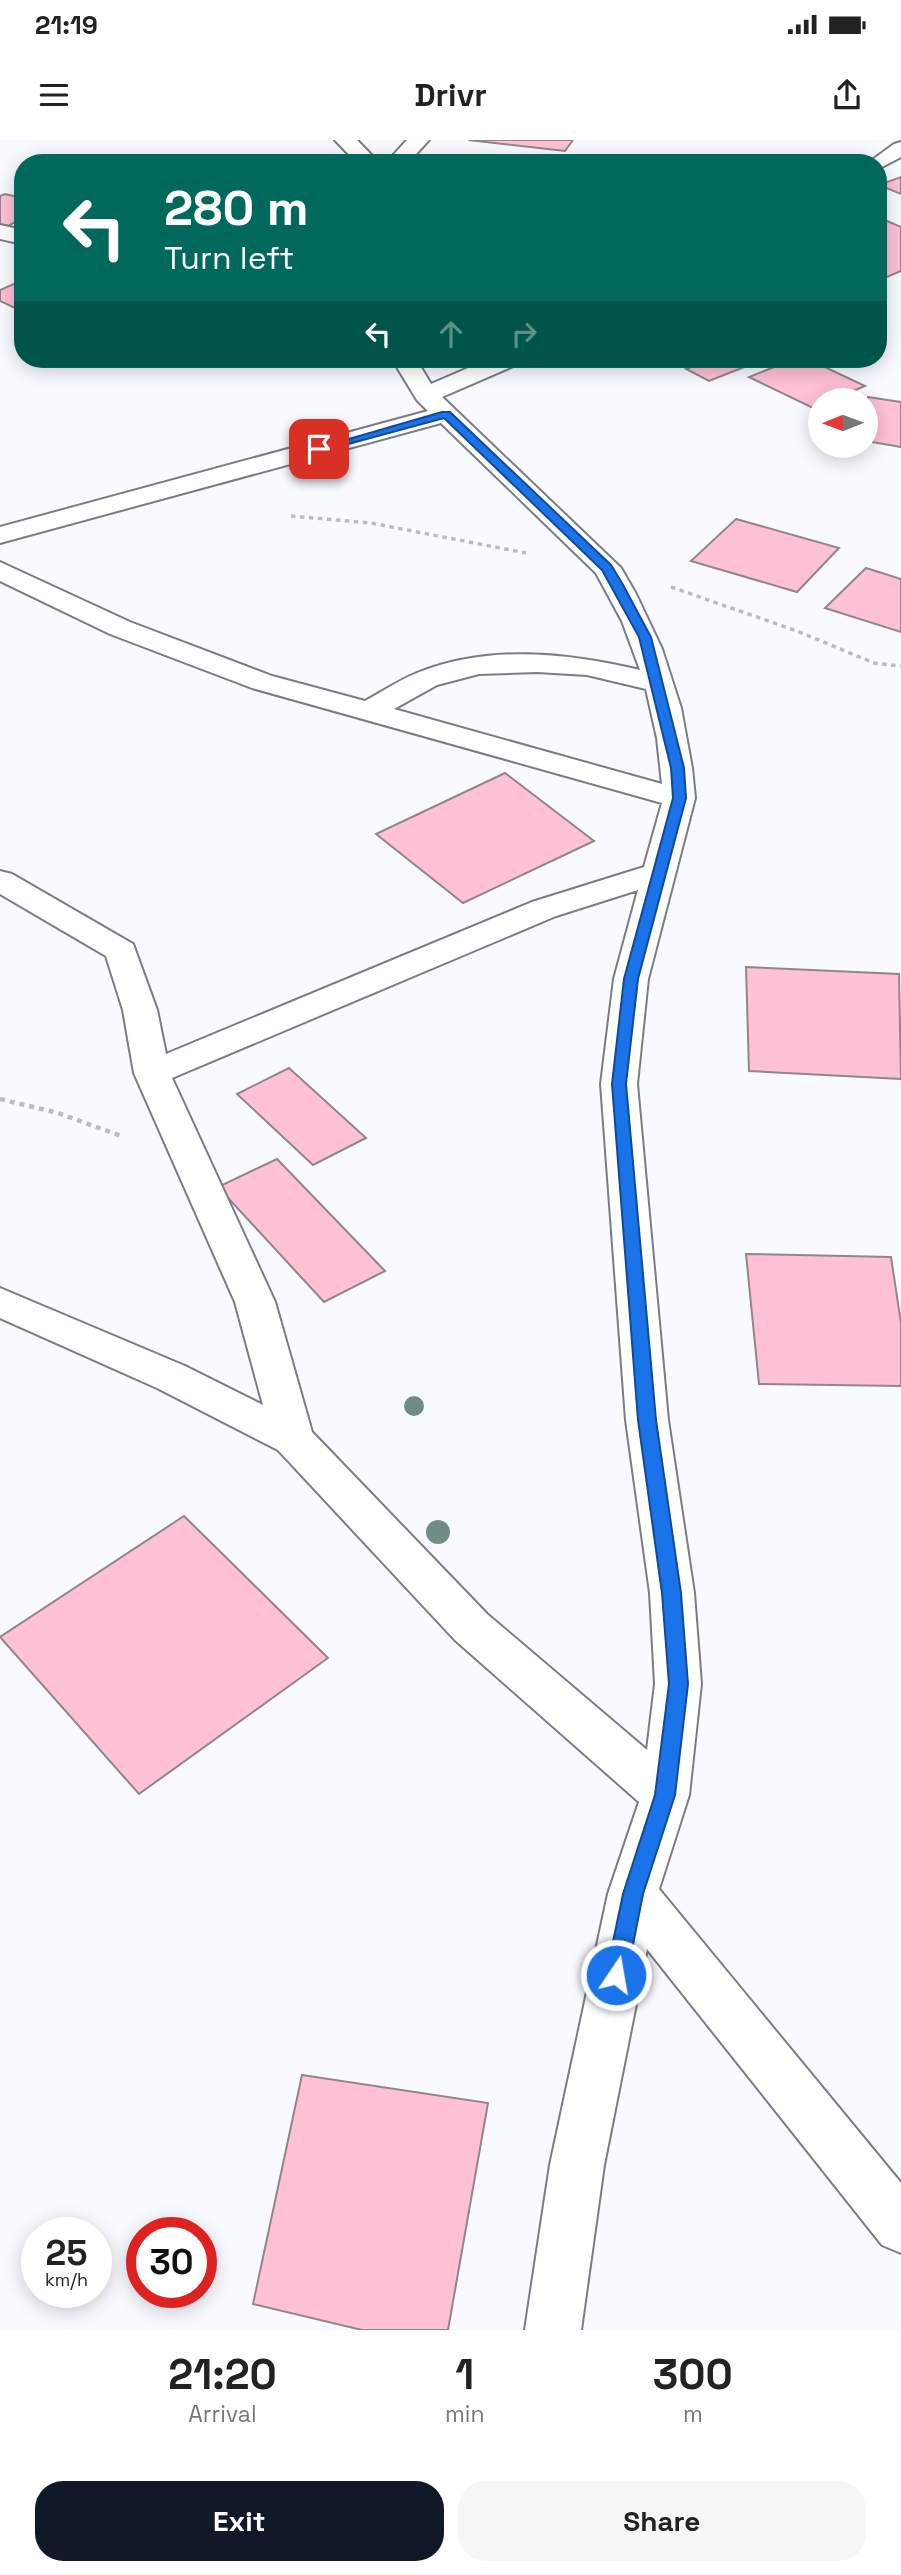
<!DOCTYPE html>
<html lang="en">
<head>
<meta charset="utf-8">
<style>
  body { margin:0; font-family:"Space Grotesk",sans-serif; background:#f6f6f6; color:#222; height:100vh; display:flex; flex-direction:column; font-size:26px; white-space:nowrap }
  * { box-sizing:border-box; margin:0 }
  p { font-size:23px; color:#767676 }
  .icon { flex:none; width:38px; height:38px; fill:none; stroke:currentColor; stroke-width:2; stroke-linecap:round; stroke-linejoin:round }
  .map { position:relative; height:2190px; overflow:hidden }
  .drawer { display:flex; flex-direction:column; background:#fff; flex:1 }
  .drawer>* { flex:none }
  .banner { position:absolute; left:14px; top:14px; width:873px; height:214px; border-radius:28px; box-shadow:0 4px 18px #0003; background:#00695c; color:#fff; overflow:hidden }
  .needle { width:46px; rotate:269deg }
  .controls { position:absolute; left:808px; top:248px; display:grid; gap:14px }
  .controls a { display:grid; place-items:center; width:70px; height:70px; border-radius:50%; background:#fff; box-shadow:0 4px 18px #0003; font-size:35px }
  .speed { position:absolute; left:21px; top:2077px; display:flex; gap:14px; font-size:35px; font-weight:700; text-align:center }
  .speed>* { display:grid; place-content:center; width:91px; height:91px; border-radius:50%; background:#fff; box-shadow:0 4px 18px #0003; line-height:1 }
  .speed small { font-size:18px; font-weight:400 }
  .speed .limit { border:10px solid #d22; background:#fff; color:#111 }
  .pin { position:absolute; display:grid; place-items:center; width:60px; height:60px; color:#fff; margin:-30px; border-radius:14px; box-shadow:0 4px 10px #0006 }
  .me { position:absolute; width:77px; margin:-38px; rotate:12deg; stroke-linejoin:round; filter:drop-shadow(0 0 5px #0008) }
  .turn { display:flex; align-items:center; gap:24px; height:147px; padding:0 35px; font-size:32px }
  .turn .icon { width:91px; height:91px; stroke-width:2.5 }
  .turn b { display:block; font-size:49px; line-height:60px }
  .lanes { display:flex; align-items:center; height:66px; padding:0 35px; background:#0003; justify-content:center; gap:35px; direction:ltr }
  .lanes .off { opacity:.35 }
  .eta { display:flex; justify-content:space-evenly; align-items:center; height:119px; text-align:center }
  .eta b { font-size:42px; font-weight:700; line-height:49px }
  .primary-button { display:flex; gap:14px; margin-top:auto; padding:14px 35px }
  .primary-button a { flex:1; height:80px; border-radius:28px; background:#111827; color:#fff; font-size:28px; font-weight:700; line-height:80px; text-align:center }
  .primary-button a+a { background:#f6f6f6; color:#222 }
  .status { display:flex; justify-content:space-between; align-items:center; height:49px; padding:0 35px; background:#fff; direction:ltr }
  .status svg { height:19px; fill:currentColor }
  header { display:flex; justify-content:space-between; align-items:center; height:91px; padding:0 35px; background:#fff; font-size:32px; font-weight:700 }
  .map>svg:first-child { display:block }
  .building { fill:#fec1d6; stroke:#92868a; stroke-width:2 }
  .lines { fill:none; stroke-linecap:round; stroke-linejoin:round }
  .minor-casing { stroke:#7a7d87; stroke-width:4 }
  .path-far1 { stroke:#bbbcc1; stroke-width:3.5; stroke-dasharray:4.5 4.5; stroke-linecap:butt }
  .path { stroke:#bbbcc1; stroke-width:4.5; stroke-dasharray:5 5; stroke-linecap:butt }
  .minor { fill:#fff; fill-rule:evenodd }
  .tree { fill:#708d85 }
  .route { fill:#1a73e8; stroke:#114b97; stroke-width:2 }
</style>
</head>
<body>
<div class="status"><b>21:19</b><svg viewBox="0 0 49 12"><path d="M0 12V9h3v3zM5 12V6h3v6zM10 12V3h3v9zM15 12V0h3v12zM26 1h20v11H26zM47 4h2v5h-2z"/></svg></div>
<header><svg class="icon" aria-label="menu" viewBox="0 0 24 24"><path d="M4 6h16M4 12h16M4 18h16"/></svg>Drivr<svg class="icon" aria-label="share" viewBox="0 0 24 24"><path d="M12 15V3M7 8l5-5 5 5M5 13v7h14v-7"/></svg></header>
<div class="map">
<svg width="901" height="2190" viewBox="0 0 901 2190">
  <rect width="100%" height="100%" fill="#f9faff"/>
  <g class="building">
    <path d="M468 0H573L565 11Z"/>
    <path d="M475 17 538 23H471Z"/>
    <path d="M901 37V54L879 45Z"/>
    <path d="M5 54 23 58V78L8 86 0 84V56Z"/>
    <path d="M887 81 901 87V131L887 137 878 134V85Z"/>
    <path d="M23 140V172L0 161V150Z"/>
    <path d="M713 219H765L709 241 686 229Z"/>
    <path d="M794 219H808L865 246 830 261H821V265L813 268 749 237Z"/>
    <path d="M868 257 901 262V307L866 301Z"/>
    <path d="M736 379 839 408 797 452 691 421Z"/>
    <path d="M866 428 901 439V492L825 468Z"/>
    <path d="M505 633 594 701 463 763 376 694Z"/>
    <path d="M746 827 899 834 901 939 749 931Z"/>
    <path d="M289 928 366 998 313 1025 237 954Z"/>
    <path d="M277 1019 385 1131 324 1162 218 1047Z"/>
    <path d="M746 1114 891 1117 901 1183V1246L759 1244Z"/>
    <path d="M184 1376 328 1518 139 1654 0 1497Z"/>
    <path d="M302 1935 488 1963 448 2190H362L253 2164Z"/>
  </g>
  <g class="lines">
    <g class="minor-casing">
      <g id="minor">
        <path d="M335 0H357L379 23H357Z"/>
        <path d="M407 0H429L408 23H386Z"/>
        <path d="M901 2V17L878 29V23H868L894 4Z"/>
        <path d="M0 85 23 90V104L0 99Z"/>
        <path d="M392 219H416L431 244 489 219H521L518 224 442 257 621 428 636 454 662 509 681 568 692 628 695 658 648 839 637 944 668 1280 694 1453 701 1544 689 1655 659 1749 901 2043V2113L882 2105 647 1809 604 2025 581 2190H525L550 2025 608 1754 639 1662 455 1500 278 1310 157 1248 0 1178V1148L185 1226 263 1265 235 1162 134 933 123 870 106 816 0 754V731L12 734 133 804 157 870 166 914 532 762 644 727 662 663 252 548 110 494 0 441V422L130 482 272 536 365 561C382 552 399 540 417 533 489 504 568 513 640 530L622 481 596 433 441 283 0 403V387L428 271 417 260ZM537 532 587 535 646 549 657 598 662 644 394 569 437 545 479 534ZM638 750 614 839 601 944 626 1280 650 1453 655 1544 647 1610 487 1474 312 1292 275 1162 172 938 556 776Z"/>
      </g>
    </g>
    <g class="path-far1">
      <path d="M291 376 371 383 526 413"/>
      <path d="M671 447 797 491 874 523 901 526"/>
    </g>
    <path class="path" d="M0 959 58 973 124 997"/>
    <use href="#minor" class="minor"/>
  </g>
  <g class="tree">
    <circle cx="414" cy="1266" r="10"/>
    <circle cx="438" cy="1392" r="12"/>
  </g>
  <path class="route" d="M442 272H450L611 425 622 443 651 497 684 628 686 658 638 839 626 944 656 1280 681 1453 688 1544 675 1655 643 1754 627 1835 624 1842 616 1845 609 1842 606 1835 623 1754 655 1655 669 1544 662 1453 638 1280 612 944 624 839 673 658 671 628 639 497 602 430 444 278 319 312 314 309Z"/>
</svg>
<div class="controls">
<a><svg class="needle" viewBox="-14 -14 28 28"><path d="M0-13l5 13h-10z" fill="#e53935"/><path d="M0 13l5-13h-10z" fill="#767676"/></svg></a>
</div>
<div class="speed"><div>25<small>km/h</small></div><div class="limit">30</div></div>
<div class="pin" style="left:319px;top:309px;background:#d93025"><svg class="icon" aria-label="arrive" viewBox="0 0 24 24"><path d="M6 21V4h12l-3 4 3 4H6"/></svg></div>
<svg class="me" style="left:616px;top:1835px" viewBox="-20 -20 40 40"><circle r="17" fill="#1a73e8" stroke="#fff" stroke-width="3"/><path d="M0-11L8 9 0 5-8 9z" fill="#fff"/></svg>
<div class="banner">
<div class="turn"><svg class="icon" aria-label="left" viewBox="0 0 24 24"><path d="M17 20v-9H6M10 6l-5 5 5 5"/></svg><div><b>280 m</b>Turn left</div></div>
<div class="lanes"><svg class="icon" aria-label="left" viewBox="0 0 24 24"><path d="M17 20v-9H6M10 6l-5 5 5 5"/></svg><svg class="icon off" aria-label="ahead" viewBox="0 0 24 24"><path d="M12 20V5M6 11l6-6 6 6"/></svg><svg class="icon off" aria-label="right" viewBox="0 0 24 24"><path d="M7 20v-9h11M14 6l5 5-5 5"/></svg></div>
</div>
</div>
<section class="drawer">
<div class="eta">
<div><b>21:20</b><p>Arrival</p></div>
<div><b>1</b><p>min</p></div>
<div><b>300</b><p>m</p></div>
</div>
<div class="primary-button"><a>Exit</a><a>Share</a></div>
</section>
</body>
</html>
